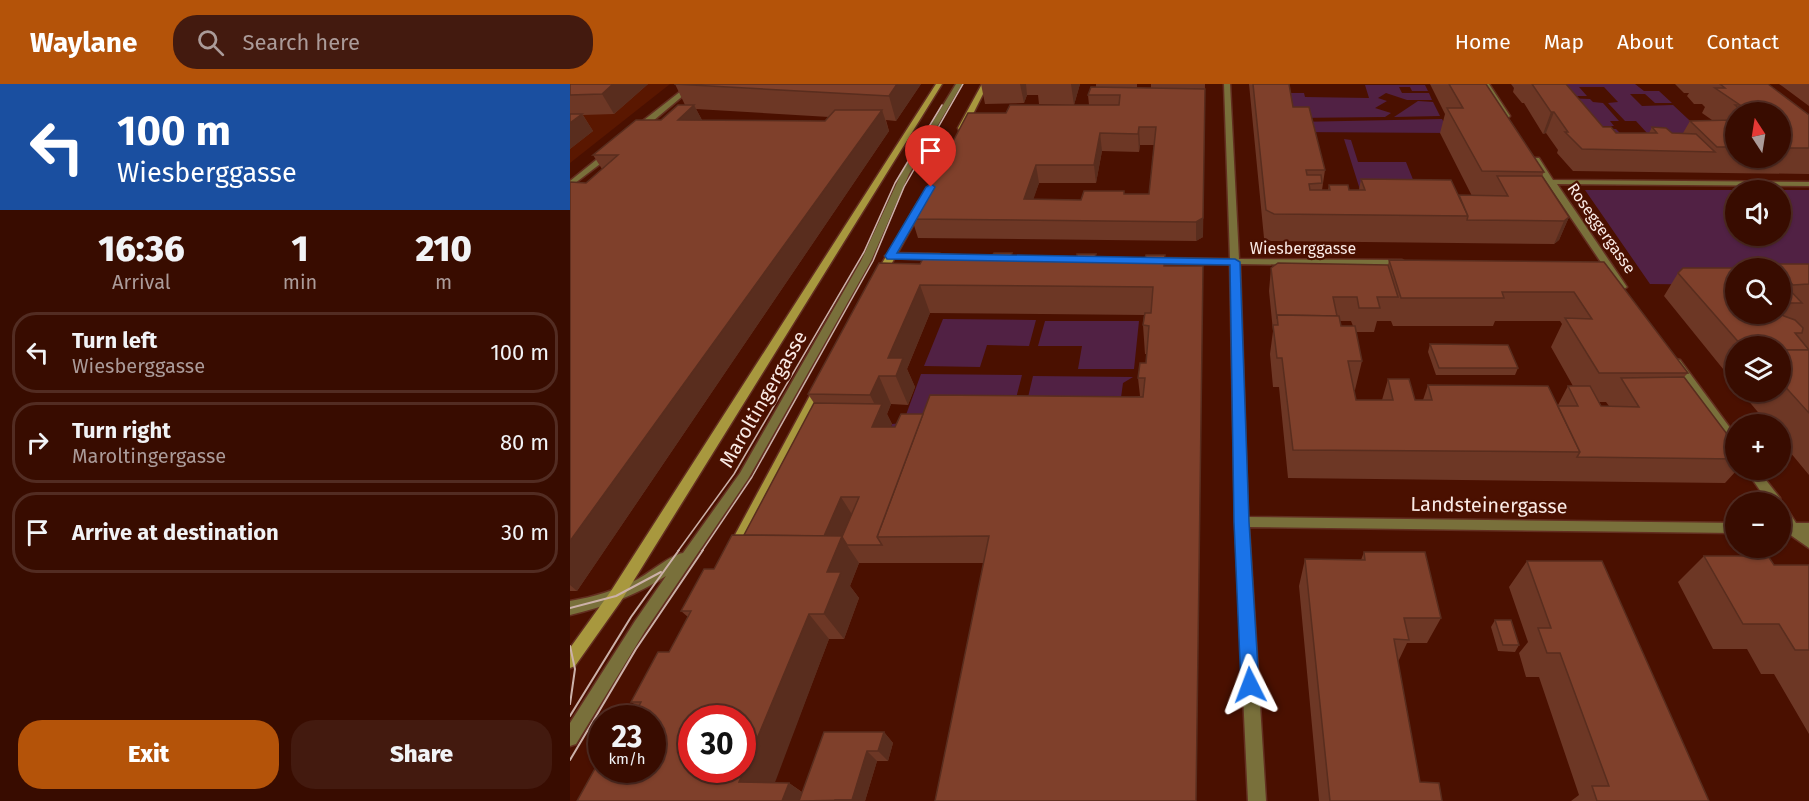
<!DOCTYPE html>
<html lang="en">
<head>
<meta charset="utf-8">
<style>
  body { margin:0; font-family:"Fira Sans",sans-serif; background:#431a0f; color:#f1f3f6; height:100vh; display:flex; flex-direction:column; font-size:22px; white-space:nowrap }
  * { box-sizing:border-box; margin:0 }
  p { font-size:20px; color:#ab9b99 }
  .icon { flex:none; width:33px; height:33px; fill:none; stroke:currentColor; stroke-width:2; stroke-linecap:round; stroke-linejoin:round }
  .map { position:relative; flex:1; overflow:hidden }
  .panel { display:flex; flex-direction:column; background:#380c00; width:570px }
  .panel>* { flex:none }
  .guide { background:#1a4fa0; color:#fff; overflow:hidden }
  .needle { width:39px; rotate:348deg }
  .buttons { position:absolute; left:1155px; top:18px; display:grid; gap:12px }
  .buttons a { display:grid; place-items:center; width:66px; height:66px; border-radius:50%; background:#380c00; box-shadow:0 2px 4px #0004,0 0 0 2px #522c22; font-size:30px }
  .speed { position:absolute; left:18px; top:621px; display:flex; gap:12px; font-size:30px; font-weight:700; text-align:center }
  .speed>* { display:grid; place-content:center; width:78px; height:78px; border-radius:50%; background:#380c00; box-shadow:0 2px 4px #0004,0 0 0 2px #522c22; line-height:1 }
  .speed small { font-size:15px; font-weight:400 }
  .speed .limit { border:9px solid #d22; background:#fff; color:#111 }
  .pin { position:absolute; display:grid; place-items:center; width:51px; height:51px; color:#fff; margin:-62px -26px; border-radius:50% 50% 50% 0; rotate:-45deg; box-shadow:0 0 6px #0007 }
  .pin .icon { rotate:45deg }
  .me { position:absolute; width:66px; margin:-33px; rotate:357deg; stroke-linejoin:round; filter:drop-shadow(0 0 4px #0008) }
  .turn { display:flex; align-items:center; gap:21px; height:126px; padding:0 18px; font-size:27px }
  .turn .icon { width:78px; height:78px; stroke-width:2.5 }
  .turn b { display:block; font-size:42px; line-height:51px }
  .eta { display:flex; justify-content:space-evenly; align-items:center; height:102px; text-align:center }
  .eta b { font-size:36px; font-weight:800; line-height:42px }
  .action { display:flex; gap:12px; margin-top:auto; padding:12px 18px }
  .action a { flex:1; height:69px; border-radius:24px; background:#b45309; color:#fff; font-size:24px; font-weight:800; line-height:69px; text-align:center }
  .action a+a { background:#431a0f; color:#f1f3f6 }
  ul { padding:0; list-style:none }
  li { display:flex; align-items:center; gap:18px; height:81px; margin:0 12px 9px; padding:0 6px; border:3px solid #522c22; border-radius:24px }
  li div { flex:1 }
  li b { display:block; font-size:22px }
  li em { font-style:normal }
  header { display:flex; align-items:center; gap:36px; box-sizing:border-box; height:84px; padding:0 30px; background:#b45309; color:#fff }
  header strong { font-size:28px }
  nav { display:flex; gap:33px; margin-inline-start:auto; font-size:21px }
  .search { width:420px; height:54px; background:#431a0f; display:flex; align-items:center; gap:15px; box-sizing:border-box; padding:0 21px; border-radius:24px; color:#ab9b99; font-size:22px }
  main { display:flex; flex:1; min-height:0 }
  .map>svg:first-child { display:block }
  .built { fill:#5a1700 }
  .green { fill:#512144; fill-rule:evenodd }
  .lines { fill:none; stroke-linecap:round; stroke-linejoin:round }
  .lane-casing { stroke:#632f20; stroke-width:3 }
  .street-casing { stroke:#632f20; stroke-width:3 }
  .secondary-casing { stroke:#632f20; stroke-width:3 }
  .lane { fill:#79703b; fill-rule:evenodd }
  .street { fill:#79703b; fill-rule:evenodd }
  .secondary { fill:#a8983e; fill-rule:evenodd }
  .tram-far1 { stroke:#ccb1a9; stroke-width:1.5 }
  .tram { stroke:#ccb1a9; stroke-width:2 }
  .wall { fill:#6d3725; fill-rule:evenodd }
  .shaded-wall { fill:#592d1e }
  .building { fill:#7f402b; stroke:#592d1e; stroke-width:1.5; fill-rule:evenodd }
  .route { fill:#1a73e8; stroke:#114b97; stroke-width:1.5 }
  .labels { text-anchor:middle; stroke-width:4.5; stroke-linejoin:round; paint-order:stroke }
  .far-street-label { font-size:16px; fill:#faeae5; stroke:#4a1000 }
  .street-label { font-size:20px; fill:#faeae5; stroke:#4a1000 }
</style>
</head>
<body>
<header>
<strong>Waylane</strong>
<div class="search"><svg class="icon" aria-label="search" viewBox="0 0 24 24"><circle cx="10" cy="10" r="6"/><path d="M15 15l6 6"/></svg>Search here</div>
<nav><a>Home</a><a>Map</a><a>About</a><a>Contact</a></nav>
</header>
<main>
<section class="panel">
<div class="guide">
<div class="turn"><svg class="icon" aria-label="left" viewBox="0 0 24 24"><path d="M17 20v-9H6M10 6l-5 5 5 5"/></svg><div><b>100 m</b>Wiesberggasse</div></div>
</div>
<div class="eta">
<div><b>16:36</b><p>Arrival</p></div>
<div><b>1</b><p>min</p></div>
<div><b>210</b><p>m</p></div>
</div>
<ul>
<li><svg class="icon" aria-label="left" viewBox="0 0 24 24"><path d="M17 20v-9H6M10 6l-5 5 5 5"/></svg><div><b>Turn left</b><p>Wiesberggasse</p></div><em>100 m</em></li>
<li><svg class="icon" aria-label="right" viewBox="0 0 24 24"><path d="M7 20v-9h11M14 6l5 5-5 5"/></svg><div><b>Turn right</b><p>Maroltingergasse</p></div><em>80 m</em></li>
<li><svg class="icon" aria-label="arrive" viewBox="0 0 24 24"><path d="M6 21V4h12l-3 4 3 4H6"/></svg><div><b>Arrive at destination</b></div><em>30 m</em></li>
</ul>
<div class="action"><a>Exit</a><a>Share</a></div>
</section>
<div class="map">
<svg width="1239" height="717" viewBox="0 0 1239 717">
  <rect width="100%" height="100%" fill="#4a1000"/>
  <path class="built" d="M0 0H100L0 79Z"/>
  <g class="green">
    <path d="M979 0H1065L1074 7H1089L1102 19H1085L1075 10H1060L1072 22 1103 21 1147 62H1107L1020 44 1046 45 1051 50 1077 49 1066 37H1055L1038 19 1048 18 1034 3H1009L1017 12H993Z"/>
    <path d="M795 1H855L858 7H842L840 3H829L832 9H859L862 16H837L816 9 808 14 817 17 805 24 821 29 815 33 724 34 720 9H734L735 13 799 14Z"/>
    <path d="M995 14 1020 15 1023 18 1033 19 1049 37H1040L1044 42H1018Z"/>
    <path d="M848 17 863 18 870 32 824 33Z"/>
    <path d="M872 35 880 49 728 48 726 38Z"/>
    <path d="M774 55 781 56 788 78H836L850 113 792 112Z"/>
    <path d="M1015 106H1239V202L1210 184H1166L1165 201 1080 200ZM1166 106H1210V152H1166Z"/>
    <path d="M373 235 466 236 459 262 417 261 410 283 354 282Z"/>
    <path d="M475 237H569L564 285H508L512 262H468Z"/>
    <path d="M351 290 452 291 443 326 312 363 322 340 333 339Z"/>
    <path d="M463 292 563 293 553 299 549 328 455 326Z"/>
  </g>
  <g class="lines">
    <g class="lane-casing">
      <path id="lane" d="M386 0H392L339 90 301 177 178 395 75 547 6 660 0 662V639L65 537 96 492C67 511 34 523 0 531V517C24 513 46 506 68 495 81 488 100 471 113 469L170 389 291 177 331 90Z"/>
    </g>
    <g class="street-casing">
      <g id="street">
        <path d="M120 0H127L71 47H65V43Z"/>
        <path d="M654 0H660L669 175 832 176 837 179 832 182 670 180 678 433 1166 439V449L679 443 696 717H678L665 438 660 180H580L575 177 580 174 660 175Z"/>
        <path d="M913 0H919L940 32 939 33H935Z"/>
        <path d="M36 68 43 70 0 103V97Z"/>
        <path d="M963 74H969L983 96 1239 98V102L987 100 1057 203 1052 206 1049 205 962 76Z"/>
        <path d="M320 169 370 170 375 173 370 176 317 174 315 172Z"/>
        <path d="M1106 275 1110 276 1166 352V366L1162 365 1102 282 1101 279 1102 276Z"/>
        <path d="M1176 386H1188L1210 414 1211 418 1210 420 1198 418Z"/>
        <path d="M1210 421 1215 422 1226 439H1239V464L1219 450H1210Z"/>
      </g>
    </g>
    <g class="secondary-casing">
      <g id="secondary">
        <path d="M366 0H372L51 517 5 582 0 584V564L41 507Z"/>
        <path d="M412 0H418L396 44 389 46 388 44Z"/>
        <path d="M348 118 355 120 314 193 312 195H306L304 193Z"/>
        <path d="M250 300 256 304 169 470 164 472 159 470 157 466 159 462 244 304Z"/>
      </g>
    </g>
    <use href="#lane" class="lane"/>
    <use href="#street" class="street"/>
    <use href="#secondary" class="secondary"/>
    <g class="tram-far1">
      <path d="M108 467 164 390 294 168 325 99 372 21"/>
      <path d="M132 467 182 393 303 177 334 103 393 0"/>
    </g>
    <g class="tram">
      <path d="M0 524 46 512 91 488"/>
      <path d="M0 562 5 585 0 620"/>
      <path d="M0 632 61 533 109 466"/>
      <path d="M0 676 66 565 133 466"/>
    </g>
  </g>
  <g class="wall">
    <path d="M0 0H78L44 30 13 31 23 47 0 65Z"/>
    <path d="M105 0H351L326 37 316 36 319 47 7 507H0V98L16 99 32 85 23 71 91 36 115 21ZM126 25 259 33 255 37 132 36Z"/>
    <path d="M411 0H510L504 21 469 20 468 11H457L454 19 415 20Z"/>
    <path d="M526 0H567V4H581V0H635L633 153 626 157 348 154 342 135 436 29 519 21 518 11 526 4ZM570 61H584L579 110 511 116 463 115 469 99H526L532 67 569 68Z"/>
    <path d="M679 0H719L723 23 755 86 752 106H758L759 101 779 106H789L791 95 889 111 902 112 870 49 875 30 860 0H916L974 88 972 92 999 133 989 156 984 160 701 157 694 154Z"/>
    <path d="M941 0H996L1033 43 1046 49H1079L1082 43 1102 49H1113L1120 37 1142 36 1132 29 1135 23 1132 20H1124L1117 12 1119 9H1114L1105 0H1198L1239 31V90L1003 87 987 69 988 66 976 49 973 50 954 19H952L943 8 944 4ZM1166 28H1210V74H1166Z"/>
    <path d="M1209 0H1239V22L1212 2Z"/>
    <path d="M442 169V172L526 173 595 182 626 717 414 479H289L280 502 289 514 274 555H259L204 699H219L232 708 314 648 323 659 318 677H307L295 717H7L82 686 69 623 61 618 99 568 118 533 111 527 144 485 174 451 244 319 238 310 350 180ZM360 229 574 231 573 241 575 270H577L576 279 568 294 570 312 353 330 325 343H320L322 340 317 330 321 320 338 321 345 303 337 285Z"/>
    <path d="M819 176 1034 178 1118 289 1114 293 1166 362V386H1167L1155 399 718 394 709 303H703L700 270 703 247 699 207 701 184 818 181ZM770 237H781L783 242H771ZM807 237H821L823 242H923L925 237H990L992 240 981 263 1003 302H998L988 321 858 301 853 316H845L818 295 812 316H786L784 306H785L792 277 786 248H804ZM1029 318H1036L1039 322H1031Z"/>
    <path d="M1204 180H1239V391L1210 356V340H1198L1171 308H1210V262H1166V301L1094 212 1108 189 1166 230H1210V184H1201Z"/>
    <path d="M860 260 948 284 945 291H866L858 268Z"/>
    <path d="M794 468 871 534 857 559H837L828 578 850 698 872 717H749L729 502 735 475 791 476Z"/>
    <path d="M1134 472 1204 481H1239V650L1204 590H1191L1177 565H1143L1108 498Z"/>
    <path d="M957 477 1139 717H1001L1009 711 969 593H956L949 569 958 558 939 503Z"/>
    <path d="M925 536 949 561 945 568 928 567 921 543Z"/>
  </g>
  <g class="shaded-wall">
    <path d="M43 0H78L44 30 32 10Z"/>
    <path d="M327 0H351L326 37 319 12Z"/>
    <path d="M450 0H456L457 11 454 19Z"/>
    <path d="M501 0H510L504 21Z"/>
    <path d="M124 21 135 42 108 36Z"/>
    <path d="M312 26 319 47 7 507 0 501V457Z"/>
    <path d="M981 28H984L976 49 973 50Z"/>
    <path d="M12 30 23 47 0 65V39Z"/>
    <path d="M569 43 570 61 569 68 568 50Z"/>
    <path d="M530 49 532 67 526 99 524 81Z"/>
    <path d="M466 81 469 99 457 134 454 115Z"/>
    <path d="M999 133 989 156 984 160 994 137Z"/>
    <path d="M633 134V153L626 157V138Z"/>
    <path d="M350 201 360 229 337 285 345 303 338 321 318 274Z"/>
    <path d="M309 292 321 320 317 330 322 340 312 363 302 343 309 329 300 311Z"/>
    <path d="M271 413 283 432 273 455 289 479 280 502 289 514 274 555 254 530 257 488 250 460Z"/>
    <path d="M239 530 259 555 198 717 169 698Z"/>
    <path d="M314 648 323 659 318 677 308 667Z"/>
    <path d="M297 667 307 677 295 717H282Z"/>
    <path d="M219 699 244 717H212Z"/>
  </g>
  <g class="building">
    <path d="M0 0H43L32 10 0 11Z"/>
    <path d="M104 0H327L319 12Z"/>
    <path d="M683 0H719L723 23H739L755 86H736L737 91H751L752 99 739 100 740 106H760L759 101H778L779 106H795L791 95 881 96 898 132 704 130 696 126Z"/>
    <path d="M879 0H916L974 88 912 87 877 24H893Z"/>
    <path d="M962 0H996L1033 43H1041L1046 49H1087L1082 43 1096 44 1102 49 1126 50 1145 68 1012 65 995 48H998L984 28H981Z"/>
    <path d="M1150 0H1198L1239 31V64H1210V28H1173L1165 21H1170L1145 4H1155Z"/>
    <path d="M521 3 635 5 633 134 626 138 342 135 398 29H436L440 21H549L550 11H518ZM569 43H586L579 110H554V107H514L511 116 454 115 466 81H524L530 49 568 50Z"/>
    <path d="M108 21H124L108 36 255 37 265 26H312L0 457V98L16 99 48 71H23L66 36H91Z"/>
    <path d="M0 30H12L0 39Z"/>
    <path d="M1163 36 1166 38V63H1147L1120 37Z"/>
    <path d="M927 92H972L999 133 994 137 897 136 898 132 889 111 938 112Z"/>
    <path d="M356 169 422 172 424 169H442L441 172 507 173V170H526L525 173 575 174 576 171H595L594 182H633L626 717H365L419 452 307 453 360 311 573 313 575 294H568L570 279H576L579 242 573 241 575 229H581L583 203 350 201 318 274H333L326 292H309L300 311 238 310 309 179 350 180Z"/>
    <path d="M819 176 1034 178 1118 289H1029L995 234 1022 235 1004 208H932L934 214H831Z"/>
    <path d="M708 179 818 181 828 213H807L810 224H789L787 213H763L767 232 707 231V235L701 184Z"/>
    <path d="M1204 180H1239V200L1223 201 1210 187V184H1208Z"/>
    <path d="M1113 184H1179H1166V230H1210V229L1214 232 1225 236 1233 244 1232 249H1225L1239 266H1210V262H1172L1108 189Z"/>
    <path d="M1210 196 1232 219H1210Z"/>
    <path d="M707 231 769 232 771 242H785L792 277H778L786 316H823L818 295H839L845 316H862L858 301 978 302 1010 368 723 366 712 274H707L703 241H708Z"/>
    <path d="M860 260 938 261 948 284H869Z"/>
    <path d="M1210 266H1239V329L1210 297Z"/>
    <path d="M1114 293 1166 362V375L1007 373 1010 368 988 322H1008L998 302H1020L1031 322 1069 323 1051 294Z"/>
    <path d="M244 319 312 320 302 343H325L331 330H353L307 453 312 461H277L272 453 289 413H271L254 452 174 451Z"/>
    <path d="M162 451 272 452 257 488H271L254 530H239L169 698 219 699 212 717H7L32 672V686H82V634H63L71 618H61L88 568H99L121 527H111L134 485H144ZM122 634H172V686H122Z"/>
    <path d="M794 468H855L871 534H834L839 556 824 555 850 698 869 699 872 717H760L735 475 795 476Z"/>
    <path d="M1134 472H1198L1204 481H1239V566H1225L1209 540H1173Z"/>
    <path d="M957 477H1032L1139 717H1027L1022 702H1039L990 569H977L968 544H981Z"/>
    <path d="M925 536H941L949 561H933Z"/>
    <path d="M254 648H314L308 667H297L282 716 229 717Z"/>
    <path d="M265 716H288L287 717H265Z"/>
  </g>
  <path class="route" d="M361 100 365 103 327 169 665 175 670 178 679 438 689 601 687 607 680 609 674 607 671 601 664 438 660 181 317 175 315 172 356 103Z"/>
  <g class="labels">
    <g class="far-street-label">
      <text transform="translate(1032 144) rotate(55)" y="6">Roseggergasse</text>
      <text x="733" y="170">Wiesberggasse</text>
    </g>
    <g class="street-label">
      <text transform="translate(193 315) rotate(-60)" y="7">Maroltingergasse</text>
      <text transform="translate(919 421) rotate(1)" y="7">Landsteinergasse</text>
    </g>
  </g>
</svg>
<div class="buttons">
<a><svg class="needle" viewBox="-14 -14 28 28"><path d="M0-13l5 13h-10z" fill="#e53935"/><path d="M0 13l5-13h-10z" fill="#ab9b99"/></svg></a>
<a><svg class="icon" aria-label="sound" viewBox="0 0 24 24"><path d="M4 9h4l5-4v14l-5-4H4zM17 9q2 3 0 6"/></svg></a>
<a><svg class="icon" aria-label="search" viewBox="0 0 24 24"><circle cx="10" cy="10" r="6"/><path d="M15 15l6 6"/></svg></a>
<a><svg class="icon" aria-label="layers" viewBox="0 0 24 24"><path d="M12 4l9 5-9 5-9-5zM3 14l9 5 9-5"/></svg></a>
<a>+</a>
<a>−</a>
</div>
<div class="speed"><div>23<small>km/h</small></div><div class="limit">30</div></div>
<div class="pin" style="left:361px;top:103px;background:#d93025"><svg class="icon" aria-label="arrive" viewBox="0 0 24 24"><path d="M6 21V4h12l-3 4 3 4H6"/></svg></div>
<svg class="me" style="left:680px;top:601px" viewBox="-20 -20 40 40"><path d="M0-17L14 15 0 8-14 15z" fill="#1a73e8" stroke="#fff" stroke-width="4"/></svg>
</div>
</main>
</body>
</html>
